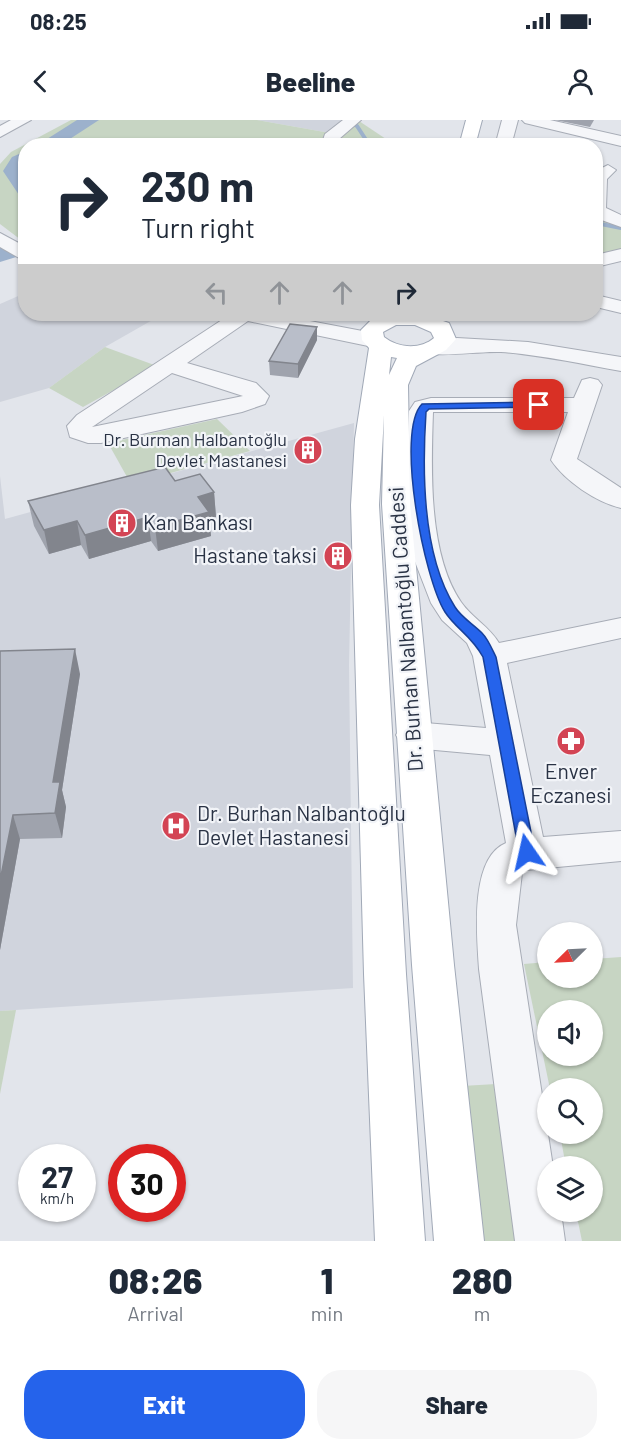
<!DOCTYPE html>
<html lang="en">
<head>
<meta charset="utf-8">
<style>
  body { margin:0; font-family:Barlow,sans-serif; background:#f6f6f7; color:#1f2937; height:100vh; display:flex; flex-direction:column; font-size:22px; white-space:nowrap }
  * { box-sizing:border-box; margin:0 }
  p { font-size:20px; color:#747a83 }
  .icon { flex:none; width:33px; height:33px; fill:none; stroke:currentColor; stroke-width:2; stroke-linecap:round; stroke-linejoin:round }
  .map { position:relative; height:1121px; overflow:hidden }
  .details { display:flex; flex-direction:column; background:#fff; flex:1 }
  .details>* { flex:none }
  .hud { position:absolute; left:18px; top:18px; width:585px; height:183px; border-radius:24px; box-shadow:0 2px 4px #0004; background:#fff; color:#1f2937; overflow:hidden }
  .needle { width:39px; rotate:246deg }
  .fabs { position:absolute; left:537px; top:802px; display:grid; gap:12px }
  .fabs a { display:grid; place-items:center; width:66px; height:66px; border-radius:50%; background:#fff; box-shadow:0 2px 4px #0004; font-size:30px }
  .speed { position:absolute; left:18px; top:1024px; display:flex; gap:12px; font-size:30px; font-weight:700; text-align:center }
  .speed>* { display:grid; place-content:center; width:78px; height:78px; border-radius:50%; background:#fff; box-shadow:0 2px 4px #0004; line-height:1 }
  .speed small { font-size:15px; font-weight:400 }
  .speed .limit { border:9px solid #d22; background:#fff; color:#111 }
  .pin { position:absolute; display:grid; place-items:center; width:51px; height:51px; color:#fff; margin:-26px; border-radius:12px; box-shadow:0 3px 9px #0006 }
  .me { position:absolute; width:66px; margin:-33px; rotate:349deg; stroke-linejoin:round; filter:drop-shadow(0 0 4px #0008) }
  .turn { display:flex; align-items:center; gap:21px; height:126px; padding:0 24px; font-size:27px }
  .turn .icon { width:78px; height:78px; stroke-width:2.5 }
  .turn b { display:block; font-size:42px; line-height:51px }
  .lanes { display:flex; align-items:center; height:57px; padding:0 24px; background:#0003; justify-content:center; gap:30px; direction:ltr }
  .lanes .off { opacity:.35 }
  .eta { display:flex; justify-content:space-evenly; align-items:center; height:102px; text-align:center }
  .eta b { font-size:36px; font-weight:800; line-height:42px }
  .action { display:flex; gap:12px; margin-top:auto; padding:12px 24px }
  .action a { flex:1; height:69px; border-radius:24px; background:#2563eb; color:#fff; font-size:24px; font-weight:800; line-height:69px; text-align:center }
  .action a+a { background:#f6f6f7; color:#1f2937 }
  .status { display:flex; justify-content:space-between; align-items:center; height:42px; padding:0 30px; background:#fff; direction:ltr }
  .status svg { height:16px; fill:currentColor }
  header { display:flex; justify-content:space-between; align-items:center; height:78px; padding:0 24px; background:#fff; font-size:27px; font-weight:800 }
  .map>svg:first-child { display:block }
  .built { fill:#d0d4dd }
  .green { fill:#c7d5c3; fill-rule:evenodd }
  .lines { fill:none; stroke-linecap:round; stroke-linejoin:round }
  .stream { stroke:#9cb1cc; stroke-width:4 }
  .river { fill:#9cb1cc; fill-rule:evenodd }
  .minor-casing { stroke:#a7acb6; stroke-width:2 }
  .major-casing { stroke:#a1a9b7; stroke-width:2 }
  .minor { fill:#f5f6f9; fill-rule:evenodd }
  .major { fill:#fff; fill-rule:evenodd }
  .wall { fill:#9fa3ad }
  .shaded-wall { fill:#82858d }
  .building { fill:#b9bec9; stroke:#82858d; stroke-width:1.5 }
  .route { fill:#2563eb; stroke:#184099; stroke-width:1.5 }
  .labels { text-anchor:middle; stroke-width:4.5; stroke-linejoin:round; paint-order:stroke }
  .far-poi-label { font-size:18px; fill:#293244; stroke:#f2f4f8; text-anchor:end }
  .poi-label { font-size:21px; fill:#293244; stroke:#f2f4f8; text-anchor:start }
  .street-label { font-size:21px; fill:#293244; stroke:#f2f4f8 }
</style>
</head>
<body>
<div class="status"><b>08:25</b><svg viewBox="0 0 49 12"><path d="M0 12V9h3v3zM5 12V6h3v6zM10 12V3h3v9zM15 12V0h3v12zM26 1h20v11H26zM47 4h2v5h-2z"/></svg></div>
<header><svg class="icon" aria-label="back" viewBox="0 0 24 24"><path d="M15 5l-7 7 7 7"/></svg>Beeline<svg class="icon" aria-label="person" viewBox="0 0 24 24"><circle cx="12" cy="8" r="4"/><path d="M4 21q1-7 8-7t8 7"/></svg></header>
<div class="map">
<svg width="621" height="1121" viewBox="0 0 621 1121">
  <rect width="100%" height="100%" fill="#e2e5eb"/>
  <g class="built">
    <path d="M257 0H348L330 13Z"/>
    <path d="M25 173 26 194H163L105 227 49 268 0 282V184Z"/>
    <path d="M354 303 349 545 353 868 0 891V356L5 399Z"/>
  </g>
  <g class="green">
    <path d="M71 0H257L330 13 359 1 395 25 26 26 25 123 0 104V44L11 32Z"/>
    <path d="M596 99 621 106V135L596 140Z"/>
    <path d="M105 227 157 246 83 287 49 268Z"/>
    <path d="M217 299 250 331 131 364 108 323Z"/>
    <path d="M621 837V1121H582L576 1092H592V1047H566L560 1014H592V969H550L524 844 547 842 548 858H592L593 839ZM548 891H592V936H548Z"/>
    <path d="M16 890 0 974V891Z"/>
    <path d="M496 964 519 1121H479L462 966Z"/>
  </g>
  <g class="lines">
    <g class="stream">
      <path d="M344 0 357 6 370 26"/>
      <path d="M596 103 621 108"/>
    </g>
    <g class="river">
      <path d="M77 0H99L59 26H36Z"/>
      <path d="M26 31 23 51 26 55V77L19 75 3 51 12 37Z"/>
      <path d="M26 119V134L0 142V127Z"/>
    </g>
    <g class="minor-casing">
      <g id="minor">
        <path d="M11 0H31L0 17V6Z"/>
        <path d="M343 0H361L339 19 337 26H321L325 14Z"/>
        <path d="M502 0H518L511 26H495Z"/>
        <path d="M522 0H550L621 16V26L525 3Z"/>
        <path d="M608 45 616 50 607 59 606 88 621 95V107L596 98V51Z"/>
        <path d="M0 113 26 127V142L0 127Z"/>
        <path d="M621 129V141L596 147V135Z"/>
        <path d="M596 175 621 181V193L596 187Z"/>
        <path d="M231 194H273L373 213 381 215 384 220 381 225 373 227 248 201 187 243 256 263 269 276 265 284 242 292 101 323H88L70 317 67 306 77 295ZM172 253 243 276 92 307 95 305Z"/>
        <path d="M457 218 528 222 621 237V251C581 244 541 235 501 232 480 231 443 237 426 233L423 228 426 223Z"/>
        <path d="M590 258 598 260 602 265 577 339 621 368V388C596 382 565 361 551 340L568 292H433C431 349 428 434 461 482 472 498 489 506 499 523L621 498V518L507 543 543 717 621 711V741L526 750 522 753 516 805 553 1047H548V1092H561L565 1121H515L479 849C477 817 469 738 506 723L490 635 413 628 401 624 396 615 401 606 413 602 486 608 473 536 467 523 442 500 431 483 414 439 406 364 409 291 415 282 431 278H574L582 260Z"/>
      </g>
    </g>
    <g class="major-casing">
      <g id="major">
        <path d="M466 0H482L475 26H459Z"/>
        <path d="M386 194H422L449 203 456 219 446 230 416 246 408 265 410 384 454 845 484 1121H434L412 845 382 384 384 295 379 385 406 854 425 1121H375L364 854 351 385 355 319 369 228 362 220 361 210 374 197ZM396 205H415L431 212 434 218C420 230 398 228 384 217L383 212ZM391 237 397 238 389 255Z"/>
      </g>
    </g>
    <use href="#minor" class="minor"/>
    <use href="#major" class="major"/>
  </g>
  <g class="wall">
    <path d="M555 0H594L590 7Z"/>
    <path d="M317 207V220L298 258 270 255 269 241Z"/>
    <path d="M175 361 214 372 216 397 209 398 211 416 158 431 151 421 89 439 81 425 49 434 34 406 28 381Z"/>
    <path d="M0 531 80 554 62 670 66 687 62 718 20 719 0 830Z"/>
  </g>
  <g class="shaded-wall">
    <path d="M317 207V220L298 258V244Z"/>
    <path d="M214 372 216 397 209 398 211 416 158 431 155 407 198 377Z"/>
    <path d="M148 397 151 421 89 439 85 415Z"/>
    <path d="M77 401 81 425 49 434 44 410Z"/>
    <path d="M75 529 80 554 62 670 66 687 62 718 55 693 53 662Z"/>
    <path d="M13 695 20 719 0 830V761Z"/>
  </g>
  <g class="building">
    <path d="M290 204 317 207 298 244 269 241Z"/>
    <path d="M165 347 175 361 200 354 214 372 198 377 209 392 155 407 148 397 85 415 77 401 44 410 28 381Z"/>
    <path d="M75 529 53 662H60L55 693 13 695 0 761V531Z"/>
  </g>
  <path class="route" d="M539 282H543V287L429 289 426 292C422 352 422 435 455 487 461 497 473 504 482 513 488 519 492 529 496 537L535 732 527 738 519 732 483 537C471 515 456 509 445 492 424 459 395 311 422 284Z"/>
  <defs>
    <g id="building-disc" transform="scale(1.5)"><circle r="9.5" fill="#d34454" stroke="#f2f4f8"/><path d="M-4-6H4V6H1V3H-1V6H-4ZM-2.5-4.3h1.7v1.8h-1.7ZM.8-4.3h1.7v1.8H.8ZM-2.5-1h1.7V.8h-1.7ZM.8-1h1.7V.8H.8Z" fill="#fff"/></g>
    <g id="pharmacy-disc" transform="scale(1.5)"><circle r="9.5" fill="#d34454" stroke="#f2f4f8"/><path d="M-2-6h4v4h4v4h-4v4h-4v-4h-4v-4h4Z" fill="#fff"/></g>
    <g id="hospital-disc" transform="scale(1.5)"><circle r="9.5" fill="#d34454" stroke="#f2f4f8"/><path d="M-5-5h3v3.5h4V-5h3V5h-3V1.5h-4V5h-3Z" fill="#fff"/></g>
  </defs>
  <g fill-rule="evenodd">
    <use href="#building-disc" x="308" y="330"/>
    <use href="#building-disc" x="122" y="403"/>
    <use href="#building-disc" x="338" y="436"/>
    <use href="#pharmacy-disc" x="571" y="621"/>
    <use href="#hospital-disc" x="176" y="706"/>
  </g>
  <g class="labels">
    <g class="far-poi-label">
      <text x="287" y="326">Dr. Burman Halbantoğlu<tspan x="287" dy="21">Devlet Mastanesi</tspan></text>
    </g>
    <g class="poi-label">
      <text x="143" y="410">Kan Bankası</text>
      <text x="317" y="443" text-anchor="end">Hastane taksi</text>
      <text x="571" y="659" text-anchor="middle">Enver<tspan x="571" dy="24">Eczanesi</tspan></text>
      <text x="197" y="701">Dr. Burhan Nalbantoğlu<tspan x="197" dy="24">Devlet Hastanesi</tspan></text>
    </g>
    <g class="street-label">
      <text transform="translate(406 509) rotate(-94)" y="7">Dr. Burhan Nalbantoğlu Caddesi</text>
    </g>
  </g>
</svg>
<div class="fabs">
<a><svg class="needle" viewBox="-14 -14 28 28"><path d="M0-13l5 13h-10z" fill="#e53935"/><path d="M0 13l5-13h-10z" fill="#747a83"/></svg></a>
<a><svg class="icon" aria-label="sound" viewBox="0 0 24 24"><path d="M4 9h4l5-4v14l-5-4H4zM17 9q2 3 0 6"/></svg></a>
<a><svg class="icon" aria-label="search" viewBox="0 0 24 24"><circle cx="10" cy="10" r="6"/><path d="M15 15l6 6"/></svg></a>
<a><svg class="icon" aria-label="layers" viewBox="0 0 24 24"><path d="M12 4l9 5-9 5-9-5zM3 14l9 5 9-5"/></svg></a>
</div>
<div class="speed"><div>27<small>km/h</small></div><div class="limit">30</div></div>
<div class="pin" style="left:539px;top:285px;background:#d93025"><svg class="icon" aria-label="arrive" viewBox="0 0 24 24"><path d="M6 21V4h12l-3 4 3 4H6"/></svg></div>
<svg class="me" style="left:527px;top:732px" viewBox="-20 -20 40 40"><path d="M0-17L14 15 0 8-14 15z" fill="#2563eb" stroke="#fff" stroke-width="4"/></svg>
<div class="hud">
<div class="turn"><svg class="icon" aria-label="right" viewBox="0 0 24 24"><path d="M7 20v-9h11M14 6l5 5-5 5"/></svg><div><b>230 m</b>Turn right</div></div>
<div class="lanes"><svg class="icon off" aria-label="left" viewBox="0 0 24 24"><path d="M17 20v-9H6M10 6l-5 5 5 5"/></svg><svg class="icon off" aria-label="ahead" viewBox="0 0 24 24"><path d="M12 20V5M6 11l6-6 6 6"/></svg><svg class="icon off" aria-label="ahead" viewBox="0 0 24 24"><path d="M12 20V5M6 11l6-6 6 6"/></svg><svg class="icon" aria-label="right" viewBox="0 0 24 24"><path d="M7 20v-9h11M14 6l5 5-5 5"/></svg></div>
</div>
</div>
<section class="details">
<div class="eta">
<div><b>08:26</b><p>Arrival</p></div>
<div><b>1</b><p>min</p></div>
<div><b>280</b><p>m</p></div>
</div>
<div class="action"><a>Exit</a><a>Share</a></div>
</section>
</body>
</html>
